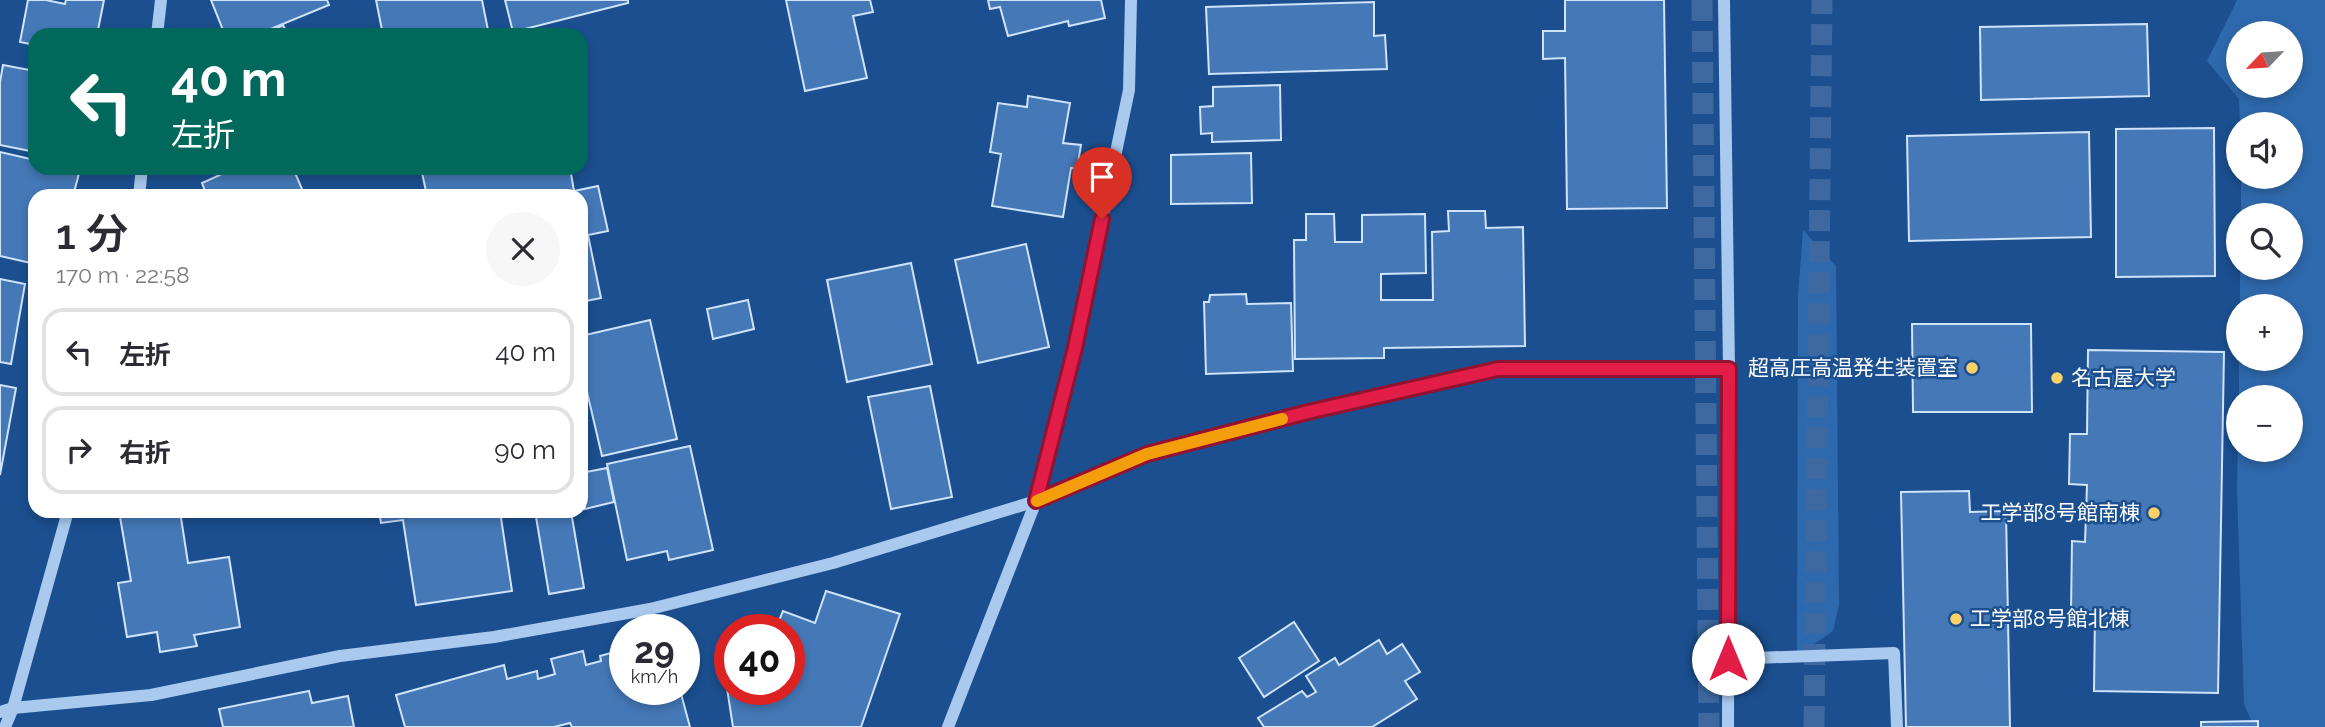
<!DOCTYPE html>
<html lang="ja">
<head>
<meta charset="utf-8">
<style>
  body { margin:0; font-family:Raleway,"Noto Sans JP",sans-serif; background:#f7f7f7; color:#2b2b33; height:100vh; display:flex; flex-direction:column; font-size:26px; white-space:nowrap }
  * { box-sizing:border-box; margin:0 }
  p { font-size:23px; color:#7c7c81 }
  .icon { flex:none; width:38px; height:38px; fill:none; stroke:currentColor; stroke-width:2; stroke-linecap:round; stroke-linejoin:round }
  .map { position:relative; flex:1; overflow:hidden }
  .details { position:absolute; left:28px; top:189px; width:560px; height:329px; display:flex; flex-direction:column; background:#fff; border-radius:21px; box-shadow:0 4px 10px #0003 }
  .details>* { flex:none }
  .banner { position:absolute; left:28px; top:28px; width:560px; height:147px; border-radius:21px; box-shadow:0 4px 10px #0003; background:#00695c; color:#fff; overflow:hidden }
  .needle { width:46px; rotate:245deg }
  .controls { position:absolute; left:2226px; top:21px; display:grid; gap:14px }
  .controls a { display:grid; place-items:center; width:77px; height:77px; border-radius:50%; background:#fff; box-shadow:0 4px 10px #0003; font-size:35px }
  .speed { position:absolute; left:609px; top:614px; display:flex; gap:14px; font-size:35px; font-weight:700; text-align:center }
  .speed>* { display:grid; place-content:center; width:91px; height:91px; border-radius:50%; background:#fff; box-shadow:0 4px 10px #0003; line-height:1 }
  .speed small { font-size:18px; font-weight:400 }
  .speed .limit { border:10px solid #d22; background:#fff; color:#111 }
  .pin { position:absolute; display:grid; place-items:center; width:60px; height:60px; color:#fff; margin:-72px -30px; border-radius:50% 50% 50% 0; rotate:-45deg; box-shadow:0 0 7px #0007 }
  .pin .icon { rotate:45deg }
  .me { position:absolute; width:77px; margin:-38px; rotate:0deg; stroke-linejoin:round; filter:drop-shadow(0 0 5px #0008) }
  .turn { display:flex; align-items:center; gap:24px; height:147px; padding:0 28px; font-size:32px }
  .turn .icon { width:91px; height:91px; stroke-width:2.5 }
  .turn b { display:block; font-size:49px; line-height:60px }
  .round { display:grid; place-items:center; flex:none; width:74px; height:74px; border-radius:37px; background:#f7f7f7 }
  .overview { display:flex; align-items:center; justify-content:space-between; height:119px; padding:0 28px }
  h1 { font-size:42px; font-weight:600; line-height:52px }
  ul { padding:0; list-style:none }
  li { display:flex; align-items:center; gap:21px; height:88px; margin:0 14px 10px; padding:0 14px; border:4px solid #e1e1e2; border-radius:21px }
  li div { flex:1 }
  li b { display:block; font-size:26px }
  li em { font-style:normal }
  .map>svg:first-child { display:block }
  .green { fill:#2e69ad; fill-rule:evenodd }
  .building { fill:#4478b7; stroke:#cfe3fa; stroke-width:2 }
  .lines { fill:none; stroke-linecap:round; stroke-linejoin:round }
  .highway-tunnel { stroke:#3d69a0; stroke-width:21; stroke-dasharray:21 10; stroke-linecap:butt }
  .minor { stroke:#a9c9ee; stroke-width:12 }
  .route-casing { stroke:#92132f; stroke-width:18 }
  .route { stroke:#e11d48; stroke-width:12 }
  .slow { stroke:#f59e0b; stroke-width:12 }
  .poi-dot { fill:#ffd166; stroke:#1b4f8f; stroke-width:2.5 }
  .labels { text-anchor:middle; stroke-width:5; stroke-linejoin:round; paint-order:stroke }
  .poi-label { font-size:21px; fill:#fff; stroke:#1b4f8f; text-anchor:end }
</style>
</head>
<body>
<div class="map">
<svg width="2325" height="727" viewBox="0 0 2325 727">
  <rect width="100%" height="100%" fill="#1b4f8f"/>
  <g class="green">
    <path d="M2237 0H2325V727H2254L2244 704 2237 492 2238 427V450H2291V397H2239V359H2291V306H2240V268H2291V215H2241V177H2291V124H2240L2239 99 2207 61ZM2238 33H2291V86H2238Z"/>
    <path d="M1803 230 1836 266 1839 605 1833 631 1797 656 1798 295Z"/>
  </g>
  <g class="building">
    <path d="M28 0H46L65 4 66 0H104L97 35H35V45L20 42Z"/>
    <path d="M211 0H327L329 5 256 35H225Z"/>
    <path d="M376 0H482L489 35H383Z"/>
    <path d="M505 0H628V3L513 32Z"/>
    <path d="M786 0H870L873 12 853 16 867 78 805 91Z"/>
    <path d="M988 0H1101L1105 18 1069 26 1068 21 1008 36 1000 7 990 9Z"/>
    <path d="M1565 0H1664L1667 208 1567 209 1565 58 1543 59V31H1565Z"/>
    <path d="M1374 2V36L1385 35 1387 69 1209 74 1206 7Z"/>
    <path d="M2147 24 2149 96 1981 100 1980 27Z"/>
    <path d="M283 25 288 35H263Z"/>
    <path d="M3 65 35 71V106L30 127 35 128V152L0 145V82Z"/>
    <path d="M1280 85 1281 140 1212 142V133L1201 134 1200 107 1213 106V87Z"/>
    <path d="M1028 96 1070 103 1063 143 1081 145 1077 169 1071 168 1063 217 992 206 1001 154 990 152 998 103 1027 107Z"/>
    <path d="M2214 128 2215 276 2116 277V129Z"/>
    <path d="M2089 132 2091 237 1909 241 1907 136Z"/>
    <path d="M0 152 35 160V168H70L80 170 73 196H35V264L0 256Z"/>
    <path d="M1251 153 1252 203 1171 204V155Z"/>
    <path d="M223 168H293L305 196H207L202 183 220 175 218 170Z"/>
    <path d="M421 168H570L574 191 598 186 608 231 588 235 601 298 581 302V196H427Z"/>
    <path d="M1448 211H1485L1486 228 1523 227 1525 346 1384 348V358L1295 359 1294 240H1306V214H1334L1335 242H1362V215L1425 214 1426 273 1381 274V300H1433L1432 232 1449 231Z"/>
    <path d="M1026 244 1049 347 978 363 955 260Z"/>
    <path d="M911 263 932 364 847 382 827 280Z"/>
    <path d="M0 279 25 284 11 364 0 362Z"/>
    <path d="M1246 294 1247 304 1291 303 1293 371 1206 374 1204 302H1209L1210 295Z"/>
    <path d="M748 300 754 329 713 339 707 309Z"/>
    <path d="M650 320 677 439 602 456 587 392 581 393V336Z"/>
    <path d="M1912 324H2031L2032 412H1913Z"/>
    <path d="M2088 350 2224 352 2218 693 2094 691 2095 613 2071 612 2072 541 2085 542 2087 485 2069 484 2070 434H2087Z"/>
    <path d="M0 385 16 388 0 475Z"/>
    <path d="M930 386 952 497 891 509 868 397Z"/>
    <path d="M690 446 713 550 669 560 667 551 627 560 607 464Z"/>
    <path d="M607 468 614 502 585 509 581 490V473Z"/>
    <path d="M1969 491 1970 512 2006 511 2010 727H1906L1901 492Z"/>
    <path d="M119 511H180L188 563 229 557 240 627 194 635 197 646 160 652 157 632 127 637 118 583 131 581Z"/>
    <path d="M379 511H500L512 591 416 605 403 520 381 523Z"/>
    <path d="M535 511H571L584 588 549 594Z"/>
    <path d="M826 591 900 614 861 727H733L720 643 730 642V690H789V630H775L783 611 815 623Z"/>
    <path d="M1294 622 1319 661 1264 697 1239 658Z"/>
    <path d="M1379 640 1387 654 1402 644 1420 672 1405 681 1417 699 1372 727H1264L1258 718 1302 691 1307 697 1316 692 1306 676 1335 658 1339 665Z"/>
    <path d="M625 649V690H680L690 727H572L570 723 554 727H405L396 695 504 665 507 679 537 671 538 679 555 674 551 659 583 651 586 665 601 661 600 656Z"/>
    <path d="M309 691 312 703 348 696 354 727H223L219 709Z"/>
    <path d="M2258 721V727H2201V722Z"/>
  </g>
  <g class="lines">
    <g class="highway-tunnel">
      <path d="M1702 0 1709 727"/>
      <path d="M1814 727 1822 0"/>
    </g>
    <g class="minor">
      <path d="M1724 0 1729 369 1728 727"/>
      <path d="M157 35 161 0"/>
      <path d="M139 196 142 168"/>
      <path d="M1728 659 1894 653 1897 727"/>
      <path d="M0 712 13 708 151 695 340 656 494 637 650 609 833 563 1036 501 1147 454 1308 412 1498 369H1729"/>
      <path d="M5 727 13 708 68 511"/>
      <path d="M948 727 1036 501 1075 348 1129 90 1131 0"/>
    </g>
  </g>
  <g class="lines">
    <g class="route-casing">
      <path id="route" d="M1102 219 1075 348 1036 501 1147 454 1308 412 1498 369H1729L1728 659"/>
    </g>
    <use href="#route" class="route"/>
    <path class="slow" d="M1037 501 1147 454 1282 419"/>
  </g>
  <g class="poi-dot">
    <circle cx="1972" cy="368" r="7"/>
    <circle cx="2057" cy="378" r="7"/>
    <circle cx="2154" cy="513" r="7"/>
    <circle cx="1956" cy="619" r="7"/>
  </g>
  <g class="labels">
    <g class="poi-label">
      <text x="1958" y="375">超高圧高温発生装置室</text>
      <text x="2071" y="385" text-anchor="start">名古屋大学</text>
      <text x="2140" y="520">工学部8号館南棟</text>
      <text x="1970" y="626" text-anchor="start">工学部8号館北棟</text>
    </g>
  </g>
</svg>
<div class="controls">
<a><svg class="needle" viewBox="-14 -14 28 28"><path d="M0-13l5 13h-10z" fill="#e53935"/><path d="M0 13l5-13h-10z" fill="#7c7c81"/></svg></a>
<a><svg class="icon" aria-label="sound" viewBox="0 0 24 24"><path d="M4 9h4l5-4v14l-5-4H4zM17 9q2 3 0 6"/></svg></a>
<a><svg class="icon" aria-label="search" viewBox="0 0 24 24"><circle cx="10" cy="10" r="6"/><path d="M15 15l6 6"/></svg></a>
<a>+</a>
<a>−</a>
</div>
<div class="speed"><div>29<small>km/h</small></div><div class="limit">40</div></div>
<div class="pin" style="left:1102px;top:219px;background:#d93025"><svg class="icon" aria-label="arrive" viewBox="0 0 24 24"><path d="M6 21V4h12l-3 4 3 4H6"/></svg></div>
<svg class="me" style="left:1728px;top:659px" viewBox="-20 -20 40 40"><circle r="19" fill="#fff"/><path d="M0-13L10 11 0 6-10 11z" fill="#e11d48"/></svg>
<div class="banner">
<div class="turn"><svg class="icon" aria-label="left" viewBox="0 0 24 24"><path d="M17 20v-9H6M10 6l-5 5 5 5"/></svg><div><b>40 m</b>左折</div></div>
</div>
<section class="details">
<div class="overview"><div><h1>1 分</h1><p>170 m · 22:58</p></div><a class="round"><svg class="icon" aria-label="close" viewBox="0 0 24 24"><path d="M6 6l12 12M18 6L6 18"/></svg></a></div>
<ul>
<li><svg class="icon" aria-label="left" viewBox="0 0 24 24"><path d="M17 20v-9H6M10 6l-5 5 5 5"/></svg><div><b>左折</b></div><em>40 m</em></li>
<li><svg class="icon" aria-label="right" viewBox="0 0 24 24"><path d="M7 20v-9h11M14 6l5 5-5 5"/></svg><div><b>右折</b></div><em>90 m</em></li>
</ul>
</section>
</div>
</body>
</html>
